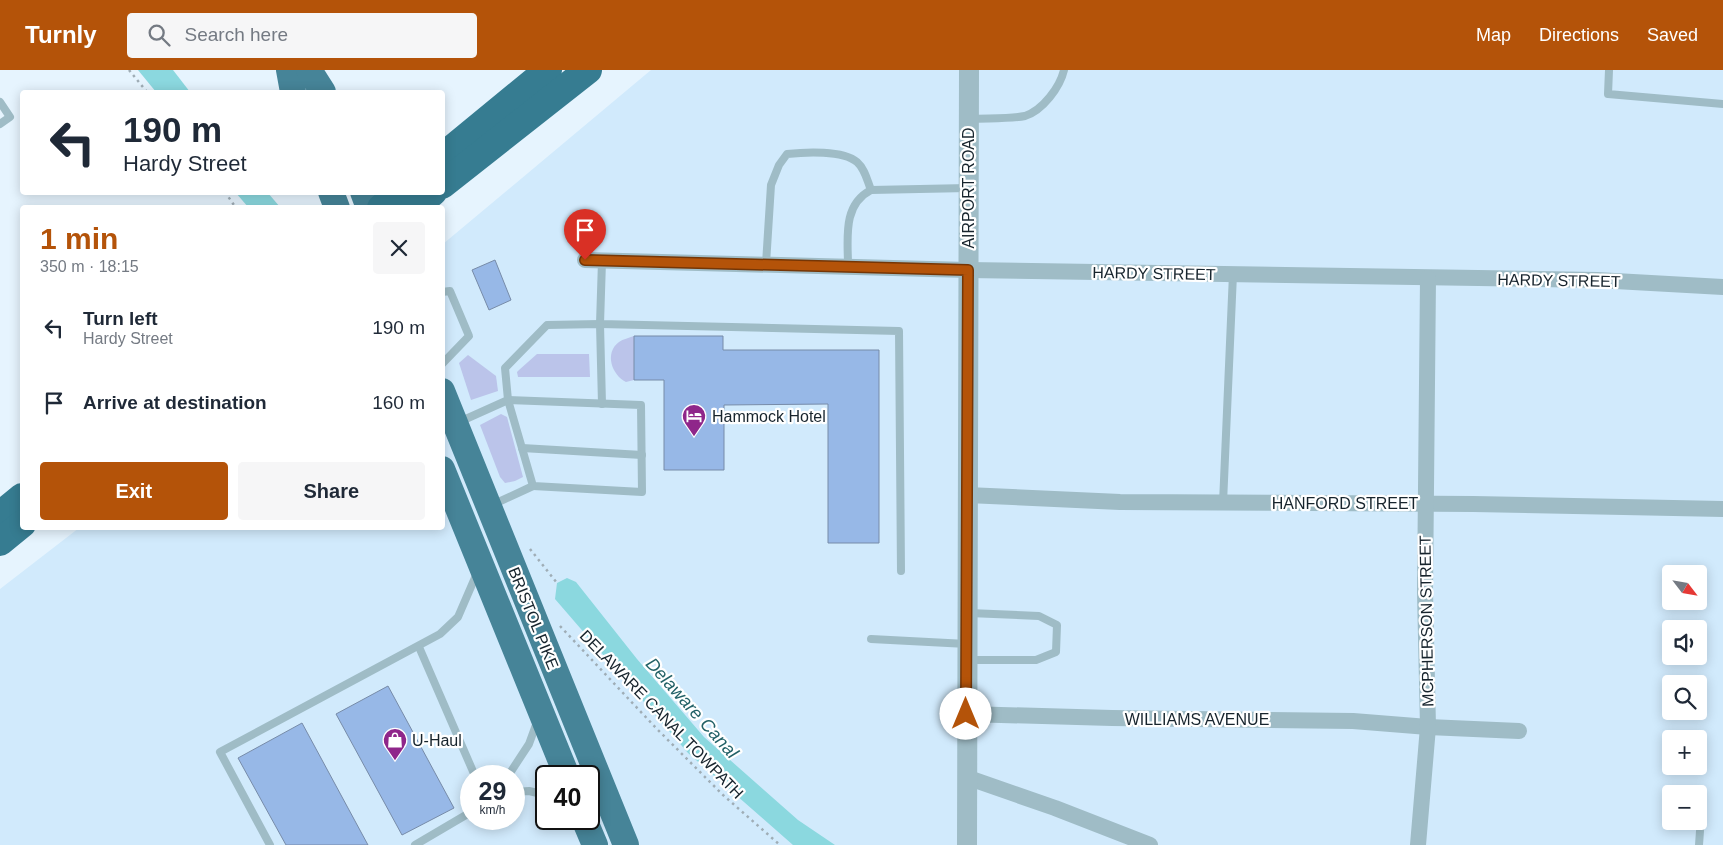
<!DOCTYPE html>
<html lang="en">
<head>
<meta charset="utf-8">
<style>
  body { margin:0; font-family:Helvetica,sans-serif; background:#f6f6f7; color:#1f2937; height:100vh; display:flex; flex-direction:column; font-size:19px; white-space:nowrap }
  * { box-sizing:border-box; margin:0 }
  p { font-size:16px; color:#747a83 }
  .icon { flex:none; width:28px; height:28px; fill:none; stroke:currentColor; stroke-width:2; stroke-linecap:round; stroke-linejoin:round }
  .map { position:relative; flex:1; overflow:hidden }
  .side { position:absolute; left:20px; top:135px; width:425px; height:325px; display:flex; flex-direction:column; background:#fff; border-radius:5px; box-shadow:0 2px 12px #0003 }
  .side>* { flex:none }
  .top-card { position:absolute; left:20px; top:20px; width:425px; height:105px; border-radius:5px; box-shadow:0 2px 12px #0003; background:#fff; color:#1f2937; overflow:hidden }
  .needle { width:32px; rotate:121deg }
  .controls { position:absolute; left:1662px; top:495px; display:grid; gap:10px }
  .controls a { display:grid; place-items:center; width:45px; height:45px; border-radius:5px; background:#fff; box-shadow:0 2px 12px #0003; font-size:25px }
  .speed { position:absolute; left:460px; top:695px; display:flex; gap:10px; font-size:25px; font-weight:700; text-align:center }
  .speed>* { display:grid; place-content:center; width:65px; height:65px; border-radius:50%; background:#fff; box-shadow:0 2px 12px #0003; line-height:1 }
  .speed small { font-size:12px; font-weight:400 }
  .speed .limit { border:2px solid #111; border-radius:8px; background:#fff; color:#111 }
  .pin { position:absolute; display:grid; place-items:center; width:42px; height:42px; color:#fff; margin:-51px -21px; border-radius:50% 50% 50% 0; rotate:-45deg; box-shadow:0 0 5px #0007 }
  .pin .icon { rotate:45deg }
  .me { position:absolute; width:55px; margin:-28px; rotate:0deg; stroke-linejoin:round; filter:drop-shadow(0 0 4px #0008) }
  .turn { display:flex; align-items:center; gap:18px; height:105px; padding:0 20px; font-size:22px }
  .turn .icon { width:65px; height:65px; stroke-width:2.5 }
  .turn b { display:block; font-size:35px; line-height:42px }
  .round { display:grid; place-items:center; flex:none; width:52px; height:52px; border-radius:5px; background:#f6f6f7 }
  .overview { display:flex; align-items:center; justify-content:space-between; height:85px; padding:0 20px }
  h1 { font-size:30px; font-weight:700; line-height:38px; color:#b45309 }
  .button { display:flex; gap:10px; margin-top:auto; padding:10px 20px }
  .button a { flex:1; height:58px; border-radius:5px; background:#b45309; color:#fff; font-size:20px; font-weight:700; line-height:58px; text-align:center }
  .button a+a { background:#f6f6f7; color:#1f2937 }
  ul { padding:0; list-style:none }
  li { display:flex; align-items:center; gap:15px; height:75px; padding:0 20px }
  li div { flex:1 }
  li b { display:block; font-size:19px }
  li em { font-style:normal }
  header { display:flex; align-items:center; gap:30px; box-sizing:border-box; height:70px; padding:0 25px; background:#b45309; color:#fff }
  header strong { font-size:24px }
  nav { display:flex; gap:28px; margin-inline-start:auto; font-size:18px }
  .search { width:350px; height:45px; background:#f6f6f7; display:flex; align-items:center; gap:12px; box-sizing:border-box; padding:0 18px; border-radius:5px; color:#747a83; font-size:19px }
  .map>svg:first-child { display:block }
  .built { fill:#d1eafc; fill-rule:evenodd }
  .green { fill:#bbc4ea }
  .water { fill:#8bd8df }
  .building { fill:#97b8e7; stroke:#778ba8 }
  .lines { fill:none; stroke-linecap:round; stroke-linejoin:round }
  .path { stroke:#9fadb6; stroke-width:2.5; stroke-dasharray:2.5 4; stroke-linecap:butt }
  .service { stroke:#9fbcc6; stroke-width:8 }
  .minor { stroke:#9fbcc6; stroke-width:16 }
  .tertiary { stroke:#9fbcc6; stroke-width:20 }
  .trunk { stroke:#468498; stroke-width:26 }
  .motorway { stroke:#367c91; stroke-width:28 }
  .route-casing { stroke:#753606; stroke-width:12 }
  .route { stroke:#b45309; stroke-width:9 }
  .labels { text-anchor:middle; stroke-width:4.5; stroke-linejoin:round; paint-order:stroke }
  .street-label { font-size:16px; fill:#17242d; stroke:#fff }
  .poi-label { font-size:16px; fill:#17242d; stroke:#fff; text-anchor:start }
  .water-label { font-size:18px; font-style:italic; fill:#226167; stroke:#fff }
</style>
</head>
<body>
<header>
<strong>Turnly</strong>
<div class="search"><svg class="icon" aria-label="search" viewBox="0 0 24 24"><circle cx="10" cy="10" r="6"/><path d="M15 15l6 6"/></svg>Search here</div>
<nav><a>Map</a><a>Directions</a><a>Saved</a></nav>
</header>
<div class="map">
<svg width="1723" height="775" viewBox="0 0 1723 775">
  <rect width="100%" height="100%" fill="#e6f4fe"/>
  <path class="built" d="M651 0H1723V775H0V519L79 458H442L443 174ZM1671 504H1699V531H1671ZM1671 559H1699V586H1671ZM1671 614H1699V641H1671ZM1671 669H1699V696H1671ZM471 706H514V749H471ZM546 706H589V749H546ZM1671 724H1699V751H1671Z"/>
  <g class="green">
    <path d="M634 266V310L626 312C612 305 604 283 619 272 623 269 629 268 634 266Z"/>
    <path d="M537 284H589L590 307H518L517 302 519 300Z"/>
    <path d="M468 285 496 306 498 321 471 330 459 293Z"/>
    <path d="M501 344 507 347 523 407 515 411 505 413 500 407 480 355Z"/>
  </g>
  <g class="water">
    <path d="M138 0H173L190 22H156Z"/>
    <path d="M236 123H268L280 137H248Z"/>
    <path d="M567 508 576 512 637 589 704 667 798 750 835 775H793L688 683 555 529 557 513Z"/>
  </g>
  <g class="building">
    <path d="M495 190 511 230 489 240 472 200Z"/>
    <path d="M634 266H723V280H879V473H828V334L724 335V400H664V310H634Z"/>
    <path d="M388 616 454 738 402 765 336 644Z"/>
    <path d="M302 653 368 775H286L238 688Z"/>
  </g>
  <g class="lines">
    <g class="path">
      <path d="M129 0 147 22"/>
      <path d="M225 122 236 138"/>
      <path d="M530 479 557 513"/>
      <path d="M560 556 656 658 723 725 780 775"/>
    </g>
    <g class="service">
      <path d="M1609 0 1608 24 1723 34"/>
      <path d="M0 32 10 47 0 54"/>
      <path d="M971 49C985 48 1012 49 1025 46 1043 40 1060 17 1064 0"/>
      <path d="M602 191 600 254 899 261 901 501"/>
      <path d="M766 194 771 115 779 95 787 84C805 82 843 80 857 92 865 99 867 110 871 120"/>
      <path d="M848 196C848 169 842 135 871 120L968 118"/>
      <path d="M442 222 450 221 469 266 442 294"/>
      <path d="M508 330 641 335 642 422 533 416Z"/>
      <path d="M459 352 508 330 505 298 547 255 600 254 602 334"/>
      <path d="M522 378 642 385"/>
      <path d="M1223 433 1233 204"/>
      <path d="M492 435 533 416"/>
      <path d="M969 543 1039 546 1057 555 1056 582 1036 590H969"/>
      <path d="M871 569 967 574"/>
      <path d="M419 577 475 706"/>
      <path d="M508 706 529 674 537 652"/>
      <path d="M514 722 529 721 546 725"/>
      <path d="M270 775 220 682 440 564 458 547 477 503"/>
      <path d="M415 775 471 742"/>
      <path d="M1699 775 1700 761"/>
    </g>
    <g class="minor">
      <path d="M585 190 968 200 1597 210 1723 217"/>
      <path d="M967 425 1120 432 1473 434 1723 439"/>
      <path d="M966 644 1112 648 1353 651 1428 657 1519 661"/>
      <path d="M966 707 1055 738 1150 775"/>
      <path d="M1418 775 1428 657 1425 522 1428 208"/>
    </g>
    <path class="tertiary" d="M967 775 969 0"/>
    <g class="trunk">
      <path d="M289 0 293 22"/>
      <path d="M309 0 323 22"/>
      <path d="M331 122 337 138"/>
      <path d="M363 122 369 138"/>
      <path d="M442 321 626 775"/>
      <path d="M442 399 567 706"/>
      <path d="M584 749 595 775"/>
    </g>
    <g class="motorway">
      <path d="M442 87 548 0"/>
      <path d="M442 115 588 0"/>
      <path d="M381 138 400 122"/>
      <path d="M414 138 433 122"/>
      <path d="M0 445 22 427"/>
      <path d="M0 472 22 454"/>
    </g>
  </g>
  <g class="lines">
    <g class="route-casing">
      <path id="route" d="M585 190 968 200 966 644"/>
    </g>
    <use href="#route" class="route"/>
  </g>
  <defs>
    <g id="hotel-pin" transform="scale(1.25)"><path d="M0 17L-7.5 6A9.5 9.5 0 1 1 7.5 6Z" fill="#8f268a" stroke="#fff"/><path d="M-6-4.5h1.5V1H6V5H4.5V3h-9V5H-6ZM-4 0a1.8 1.8 0 1 1 3.6 0ZM.5 0V-2.5h3Q6-2.5 6 0Z" fill="#fff"/></g>
    <g id="shop-pin" transform="scale(1.25)"><path d="M0 17L-7.5 6A9.5 9.5 0 1 1 7.5 6Z" fill="#8f268a" stroke="#fff"/><path d="M-5-2.5h2.3a2.7 3.5 0 0 1 5.4 0H5L5.5 6h-11ZM-1.5-2.5h3a1.5 2.3 0 0 0-3 0Z" fill="#fff"/></g>
  </defs>
  <g fill-rule="evenodd">
    <use href="#hotel-pin" x="694" y="346"/>
    <use href="#shop-pin" x="395" y="670"/>
  </g>
  <g class="labels">
    <g class="street-label">
      <text transform="translate(968 118) rotate(-90)" y="6">AIRPORT ROAD</text>
      <text transform="translate(1154 203) rotate(1)" y="6">HARDY STREET</text>
      <text transform="translate(1559 210) rotate(1)" y="6">HARDY STREET</text>
      <text x="1345" y="439">HANFORD STREET</text>
      <text transform="translate(534 548) rotate(68)" y="6">BRISTOL PIKE</text>
      <text transform="translate(1426 551) rotate(-91)" y="6">MCPHERSON STREET</text>
      <text transform="translate(662 644) rotate(46)" y="6">DELAWARE CANAL TOWPATH</text>
      <text x="1197" y="655">WILLIAMS AVENUE</text>
    </g>
    <g class="poi-label">
      <text x="712" y="352">Hammock Hotel</text>
      <text x="412" y="676">U-Haul</text>
    </g>
    <g class="water-label">
      <text transform="translate(692 638) rotate(48)" y="6">Delaware Canal</text>
    </g>
  </g>
</svg>
<div class="controls">
<a><svg class="needle" viewBox="-14 -14 28 28"><path d="M0-13l5 13h-10z" fill="#e53935"/><path d="M0 13l5-13h-10z" fill="#747a83"/></svg></a>
<a><svg class="icon" aria-label="sound" viewBox="0 0 24 24"><path d="M4 9h4l5-4v14l-5-4H4zM17 9q2 3 0 6"/></svg></a>
<a><svg class="icon" aria-label="search" viewBox="0 0 24 24"><circle cx="10" cy="10" r="6"/><path d="M15 15l6 6"/></svg></a>
<a>+</a>
<a>−</a>
</div>
<div class="speed"><div>29<small>km/h</small></div><div class="limit">40</div></div>
<div class="pin" style="left:585px;top:190px;background:#d93025"><svg class="icon" aria-label="arrive" viewBox="0 0 24 24"><path d="M6 21V4h12l-3 4 3 4H6"/></svg></div>
<svg class="me" style="left:966px;top:644px" viewBox="-20 -20 40 40"><circle r="19" fill="#fff"/><path d="M0-13L10 11 0 6-10 11z" fill="#b45309"/></svg>
<div class="top-card">
<div class="turn"><svg class="icon" aria-label="left" viewBox="0 0 24 24"><path d="M17 20v-9H6M10 6l-5 5 5 5"/></svg><div><b>190 m</b>Hardy Street</div></div>
</div>
<section class="side">
<div class="overview"><div><h1>1 min</h1><p>350 m · 18:15</p></div><a class="round"><svg class="icon" aria-label="close" viewBox="0 0 24 24"><path d="M6 6l12 12M18 6L6 18"/></svg></a></div>
<ul>
<li><svg class="icon" aria-label="left" viewBox="0 0 24 24"><path d="M17 20v-9H6M10 6l-5 5 5 5"/></svg><div><b>Turn left</b><p>Hardy Street</p></div><em>190 m</em></li>
<li><svg class="icon" aria-label="arrive" viewBox="0 0 24 24"><path d="M6 21V4h12l-3 4 3 4H6"/></svg><div><b>Arrive at destination</b></div><em>160 m</em></li>
</ul>
<div class="button"><a>Exit</a><a>Share</a></div>
</section>
</div>
</body>
</html>
